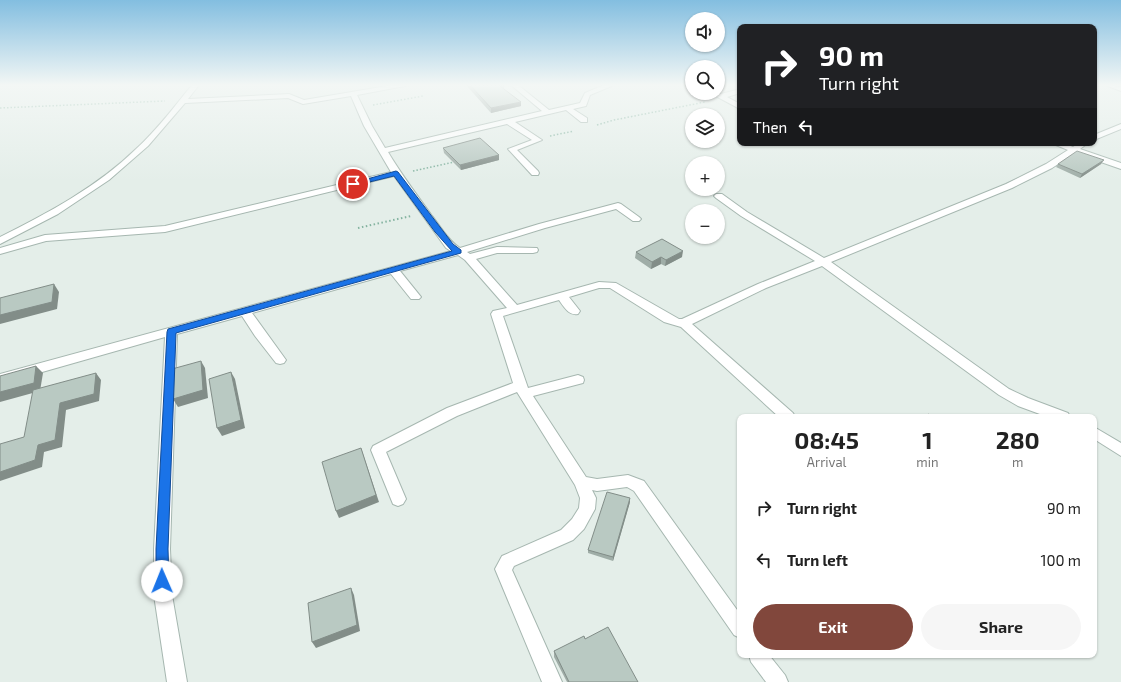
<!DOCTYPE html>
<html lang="en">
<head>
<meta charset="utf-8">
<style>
  body { margin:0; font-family:"Exo 2",sans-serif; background:#f6f6f6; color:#222; height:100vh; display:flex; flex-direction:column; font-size:15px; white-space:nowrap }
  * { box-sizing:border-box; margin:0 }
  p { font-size:13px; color:#767676 }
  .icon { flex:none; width:22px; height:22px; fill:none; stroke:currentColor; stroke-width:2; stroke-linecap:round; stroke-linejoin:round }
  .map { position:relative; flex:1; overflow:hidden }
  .panel { position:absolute; left:737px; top:414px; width:360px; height:244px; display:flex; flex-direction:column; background:#fff; border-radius:8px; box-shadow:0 1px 3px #0004 }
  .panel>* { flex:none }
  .hud { position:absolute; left:737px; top:24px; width:360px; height:122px; border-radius:8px; box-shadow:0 1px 3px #0004; background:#202124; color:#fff; overflow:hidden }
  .controls { position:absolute; left:685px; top:12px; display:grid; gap:8px }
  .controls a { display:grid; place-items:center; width:40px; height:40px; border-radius:50%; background:#fff; box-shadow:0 1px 3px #0004; font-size:20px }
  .pin { position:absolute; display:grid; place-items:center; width:34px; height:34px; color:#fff; margin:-17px; border:2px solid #fff; border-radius:50%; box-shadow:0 1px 4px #0007 }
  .me { position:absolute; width:44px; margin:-22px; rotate:359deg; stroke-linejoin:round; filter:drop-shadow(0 0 3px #0008) }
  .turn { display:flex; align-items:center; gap:14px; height:84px; padding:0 16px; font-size:18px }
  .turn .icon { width:52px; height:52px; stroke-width:2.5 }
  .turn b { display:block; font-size:28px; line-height:34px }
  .then { display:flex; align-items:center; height:38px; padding:0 16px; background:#0003; gap:8px; font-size:15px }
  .eta { display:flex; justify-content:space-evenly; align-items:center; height:68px; text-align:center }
  .eta b { font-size:24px; font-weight:700; line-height:28px }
  .button { display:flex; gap:8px; margin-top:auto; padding:8px 16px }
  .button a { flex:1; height:46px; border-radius:24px; background:#81473c; color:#fff; font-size:16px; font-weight:700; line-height:46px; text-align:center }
  .button a+a { background:#f6f6f6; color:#222 }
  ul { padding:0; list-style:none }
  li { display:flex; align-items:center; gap:12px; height:52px; padding:0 16px }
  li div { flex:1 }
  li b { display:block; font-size:15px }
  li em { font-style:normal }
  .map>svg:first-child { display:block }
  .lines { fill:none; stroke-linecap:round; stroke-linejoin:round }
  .minor-casing { stroke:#a6b7b0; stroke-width:2 }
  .path-far1 { stroke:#84b3a0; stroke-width:1.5; stroke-dasharray:1.5 2; stroke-linecap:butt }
  .path { stroke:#84b3a0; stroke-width:2; stroke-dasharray:1.5 2.5; stroke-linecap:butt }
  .minor { fill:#fff; fill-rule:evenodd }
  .wall { fill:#9fada7 }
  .shaded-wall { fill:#828d88 }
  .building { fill:#b9c9c2; stroke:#828d88 }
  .route { fill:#1a73e8; stroke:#114b97 }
</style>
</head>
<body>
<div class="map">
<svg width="1121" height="682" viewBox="0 0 1121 682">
  <rect width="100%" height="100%" fill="#e4eee9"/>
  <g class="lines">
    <g class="minor-casing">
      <g id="minor">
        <path d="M192 85H199L188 99 289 94 304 100 393 85H410L357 95 372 126 385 148 542 111 511 85H518L549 110 580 103 585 93 604 85H614L590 95 586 106 573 109 587 118V122H581L566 110 515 122 542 140 517 150 538 171 539 173 538 175H532L508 149 532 140 507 124 388 152C401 174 417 195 432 216 441 227 448 241 460 248L539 224 618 203 621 204 639 217 641 219 639 221H633L616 209 545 228 467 252 470 254 497 247 537 248 538 250 537 252 533 253H497L476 259 517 305 599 282 616 283 679 319H682L758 284 815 261 741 216 716 198 714 196 716 194H722L747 212 824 258 1006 184 1046 164 1068 150 1051 143H1063L1073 147 1079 143H1088L1080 149 1121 163V169L1075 153 1052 168 1012 188 831 262 1009 389 1028 398 1068 413 1070 417H1048L1018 406 999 395 822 266 766 288 692 324 793 413 795 417H779L681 327 664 322 610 288H599L569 297 580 311 578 314C569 316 564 307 559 300L503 316 528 388 578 375 583 377 584 380 583 383 533 396 586 477 597 479 628 475 644 481 740 614V638L734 635 634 491 627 487 597 491 592 490 596 498 595 509 584 529 573 540 514 566 512 570 562 682H542L495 569 502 556 561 530 572 519 579 508 580 498 575 485 517 392 457 416 386 452 406 499 403 504 398 506 393 504 371 450 373 446 447 408 513 383 491 314 493 311 507 308 465 260 458 255 400 271 421 297 419 299H411L391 274 252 313 286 360 284 363 280 364 276 363 255 336 242 316 177 334 170 549 172 595 187 682H167L154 595V549L165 337 0 384V374L451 251 446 248 394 176 165 232 46 241 0 254V248L45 235 165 226 391 172 364 126 351 96 303 104 288 98 185 103 148 146 109 180 58 214 0 244V237C48 213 97 187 136 149 157 130 174 107 192 85Z"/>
        <path d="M1107 85 1121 87V91L1108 86Z"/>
        <path d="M740 89V93L727 97 740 104V109L710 93 721 94Z"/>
        <path d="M1121 124V129L1094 140V135Z"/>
        <path d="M1094 427 1121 443V456L1094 439Z"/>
        <path d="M749 655H769L785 675 788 682H766L751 662Z"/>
      </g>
    </g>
    <g class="path-far1">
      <path d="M373 105 423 96"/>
      <path d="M0 108 165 101"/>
      <path d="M597 125 614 120 705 102"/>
      <path d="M550 136 574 131"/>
      <path d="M413 171 454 162"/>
    </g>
    <path class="path" d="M358 228 411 216"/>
    <use href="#minor" class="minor"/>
  </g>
  <g class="wall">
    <path d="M466 85H504V89L521 106 491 113Z"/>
    <path d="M443 148 499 155V160L461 170 444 153Z"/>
    <path d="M1058 164H1101L1080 178 1056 167Z"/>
    <path d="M636 252 682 257 665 266 661 264 651 269 635 258Z"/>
    <path d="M630 502 613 561 588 553V550Z"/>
    <path d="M585 639 638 682H567L554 657V651Z"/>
  </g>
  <g class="shaded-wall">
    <path d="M521 102V106L491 113V108Z"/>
    <path d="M499 155V160L461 170 460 165Z"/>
    <path d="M1104 160 1101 164 1080 178 1082 174Z"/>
    <path d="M683 251 682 257 665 266 666 260Z"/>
    <path d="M661 257V264L651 269 652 262Z"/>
    <path d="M54 284 59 292 57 309 0 324V315Z"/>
    <path d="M201 361 205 368 208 398 178 407 173 399Z"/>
    <path d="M36 366 43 373 40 391 0 402V392Z"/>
    <path d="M231 372 235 379 245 428 222 436 217 428Z"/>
    <path d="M96 373 101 380 99 401 66 410 62 447 44 452 42 467 0 481V472L38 445 60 403Z"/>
    <path d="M361 448 379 502 339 518 336 511Z"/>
    <path d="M630 498V502L613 561V557Z"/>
    <path d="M351 588 354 595 360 631 316 648 312 642Z"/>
  </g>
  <g class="building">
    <path d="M470 85H503L500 86 521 102 491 108Z"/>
    <path d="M480 138 499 155 460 165 443 148Z"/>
    <path d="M1077 151 1104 160 1082 174 1058 164Z"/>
    <path d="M662 239 683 251 666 260 661 257 652 262 636 252Z"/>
    <path d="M54 284 52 302 0 315V298Z"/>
    <path d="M201 361 203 390 173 399 172 369Z"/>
    <path d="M36 366 34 383 0 392V376Z"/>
    <path d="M231 372 241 420 217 428 209 379Z"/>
    <path d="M96 373 94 394 60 403 55 440 38 445 35 460 0 472V444L24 437 33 390Z"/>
    <path d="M929 414 932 417H924Z"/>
    <path d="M361 448 376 495 336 511 322 462Z"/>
    <path d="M607 492 630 498 613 557 588 550Z"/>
    <path d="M351 588 357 625 312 642 308 603Z"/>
    <path d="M608 627 638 682H569L554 651 584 636 585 639Z"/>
  </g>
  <linearGradient id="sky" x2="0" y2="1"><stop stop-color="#83bee0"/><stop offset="0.47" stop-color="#f3f7f5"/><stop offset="1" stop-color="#f3f7f5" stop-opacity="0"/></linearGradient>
  <rect width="1121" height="181" fill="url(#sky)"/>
  <path class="route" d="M396 171 398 172 453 244 461 250V253L176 333 168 549 169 581 167 586 162 587 158 586 156 581V549L167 332 168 329 452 251 435 232 394 176 353 186 349 184Z"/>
</svg>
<div class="controls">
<a><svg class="icon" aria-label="sound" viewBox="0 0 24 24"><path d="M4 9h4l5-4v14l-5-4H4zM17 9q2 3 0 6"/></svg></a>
<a><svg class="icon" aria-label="search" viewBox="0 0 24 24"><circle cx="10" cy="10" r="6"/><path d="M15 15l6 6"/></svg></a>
<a><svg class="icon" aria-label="layers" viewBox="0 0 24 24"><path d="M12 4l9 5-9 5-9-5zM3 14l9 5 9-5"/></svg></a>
<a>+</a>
<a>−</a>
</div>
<div class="pin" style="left:353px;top:184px;background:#d93025"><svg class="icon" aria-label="arrive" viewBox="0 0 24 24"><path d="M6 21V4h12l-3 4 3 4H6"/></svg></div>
<svg class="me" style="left:162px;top:581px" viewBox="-20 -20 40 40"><circle r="19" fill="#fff"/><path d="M0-13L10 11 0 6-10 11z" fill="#1a73e8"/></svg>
<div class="hud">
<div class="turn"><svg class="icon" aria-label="right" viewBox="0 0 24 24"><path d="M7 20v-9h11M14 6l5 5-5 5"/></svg><div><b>90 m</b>Turn right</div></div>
<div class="then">Then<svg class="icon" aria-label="left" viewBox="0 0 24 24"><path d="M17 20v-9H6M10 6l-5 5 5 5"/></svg></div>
</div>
<section class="panel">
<div class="eta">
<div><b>08:45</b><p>Arrival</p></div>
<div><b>1</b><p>min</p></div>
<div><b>280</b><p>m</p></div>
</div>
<ul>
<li><svg class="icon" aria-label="right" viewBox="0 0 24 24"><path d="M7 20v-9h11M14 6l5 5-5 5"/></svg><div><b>Turn right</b></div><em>90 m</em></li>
<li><svg class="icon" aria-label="left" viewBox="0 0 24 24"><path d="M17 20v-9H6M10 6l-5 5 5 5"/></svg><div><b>Turn left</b></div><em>100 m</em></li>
</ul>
<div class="button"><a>Exit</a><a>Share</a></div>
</section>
</div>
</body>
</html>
